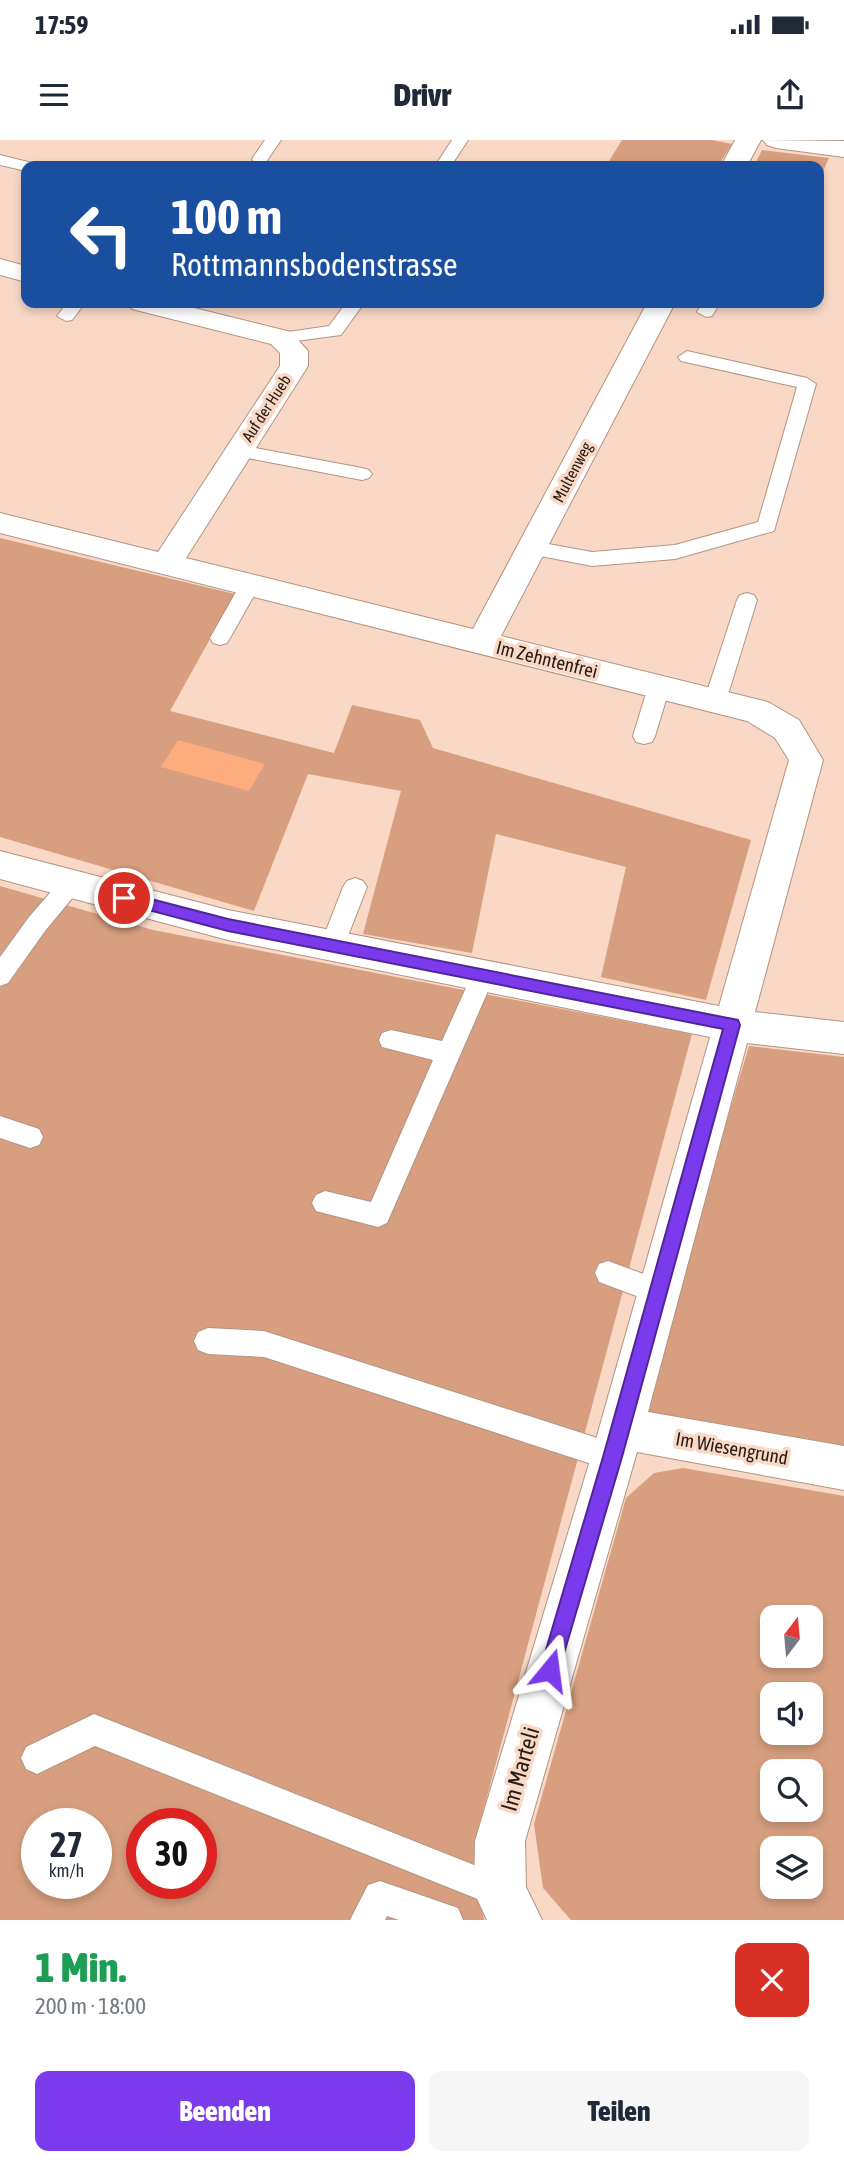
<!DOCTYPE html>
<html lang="de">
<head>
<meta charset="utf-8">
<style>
  body { margin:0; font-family:"Asap Condensed",sans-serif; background:#f6f6f7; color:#1f2937; height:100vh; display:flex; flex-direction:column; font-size:26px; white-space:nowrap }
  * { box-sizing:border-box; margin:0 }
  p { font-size:23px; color:#747a83 }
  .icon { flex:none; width:38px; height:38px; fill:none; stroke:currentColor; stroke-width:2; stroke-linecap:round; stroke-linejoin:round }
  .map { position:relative; height:1780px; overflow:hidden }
  .side { display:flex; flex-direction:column; background:#fff; flex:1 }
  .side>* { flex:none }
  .hud { position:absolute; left:21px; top:21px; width:803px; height:147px; border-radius:14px; box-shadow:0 4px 10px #0003; background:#1a4fa0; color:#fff; overflow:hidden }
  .needle { width:46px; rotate:16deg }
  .buttons { position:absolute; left:760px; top:1465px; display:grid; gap:14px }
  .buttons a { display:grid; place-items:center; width:63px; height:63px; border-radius:14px; background:#fff; box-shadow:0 4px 10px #0003; font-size:35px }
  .speed { position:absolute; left:21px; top:1668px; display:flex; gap:14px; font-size:35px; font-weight:700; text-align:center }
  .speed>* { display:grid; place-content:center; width:91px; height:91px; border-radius:50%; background:#fff; box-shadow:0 4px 10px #0003; line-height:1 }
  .speed small { font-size:18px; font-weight:400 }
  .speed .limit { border:10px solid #d22; background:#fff; color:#111 }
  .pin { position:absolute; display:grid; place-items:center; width:60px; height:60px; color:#fff; margin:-30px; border:4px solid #fff; border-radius:50%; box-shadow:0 2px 7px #0007 }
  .me { position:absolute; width:77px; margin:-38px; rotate:16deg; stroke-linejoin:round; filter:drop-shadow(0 0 5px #0008) }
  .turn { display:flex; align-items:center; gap:24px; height:147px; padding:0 35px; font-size:32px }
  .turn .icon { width:91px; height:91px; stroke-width:2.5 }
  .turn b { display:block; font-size:49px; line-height:60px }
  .round { display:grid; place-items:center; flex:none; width:74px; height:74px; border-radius:14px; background:#f6f6f7 }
  .headline { display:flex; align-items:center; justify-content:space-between; height:119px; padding:0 35px }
  h1 { font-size:42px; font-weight:800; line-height:52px; color:#1e9e55 }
  .action { display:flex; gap:14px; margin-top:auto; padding:14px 35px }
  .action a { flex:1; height:80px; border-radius:14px; background:#7c3aed; color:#fff; font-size:28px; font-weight:800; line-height:80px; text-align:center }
  .action a+a { background:#f6f6f7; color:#1f2937 }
  .status { display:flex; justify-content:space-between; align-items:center; height:49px; padding:0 35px; background:#fff; direction:ltr }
  .status svg { height:19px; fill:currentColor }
  header { display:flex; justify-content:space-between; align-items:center; height:91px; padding:0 35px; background:#fff; font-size:32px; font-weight:800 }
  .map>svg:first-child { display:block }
  .green { fill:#d79f7f; fill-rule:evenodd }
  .water { fill:#fdac7e }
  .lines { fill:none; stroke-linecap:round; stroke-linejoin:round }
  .lane-casing { stroke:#b29483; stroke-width:2 }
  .street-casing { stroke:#b29483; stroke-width:2 }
  .lane { fill:#fff; fill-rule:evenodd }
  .street { fill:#fff; fill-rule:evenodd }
  .route { fill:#7c3aed; stroke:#51269a; stroke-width:2 }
  .labels { text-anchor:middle; stroke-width:7; stroke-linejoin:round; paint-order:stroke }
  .far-street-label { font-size:16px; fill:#271b15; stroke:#f9d8c6 }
  .street-label { font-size:19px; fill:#271b15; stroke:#f9d8c6 }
  .near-street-label { font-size:23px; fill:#271b15; stroke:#f9d8c6 }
</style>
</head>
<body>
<div class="status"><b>17:59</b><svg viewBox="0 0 49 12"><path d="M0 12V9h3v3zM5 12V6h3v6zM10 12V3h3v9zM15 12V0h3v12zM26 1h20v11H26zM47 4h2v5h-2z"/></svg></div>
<header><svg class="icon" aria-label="menu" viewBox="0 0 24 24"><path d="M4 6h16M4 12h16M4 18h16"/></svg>Drivr<svg class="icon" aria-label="share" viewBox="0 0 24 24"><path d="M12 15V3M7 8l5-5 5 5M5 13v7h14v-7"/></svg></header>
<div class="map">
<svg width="844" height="1780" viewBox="0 0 844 1780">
  <rect width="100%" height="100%" fill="#f9d8c6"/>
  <g class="green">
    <path d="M622 0H712L732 4 718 26H606Z"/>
    <path d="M762 10 829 18 819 40V26H754Z"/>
    <path d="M0 398 235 454 170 571 334 613 352 565 420 580 433 608 751 700 706 860 601 837 626 727 496 694 472 813 363 794 401 651 308 634 254 771 0 697Z"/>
    <path d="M0 746 153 790 692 894 474 1705 484 1780H0ZM37 1684H96V1743H37ZM142 1684H201V1743H142Z"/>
    <path d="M749 906 844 917V1308L639 1273Z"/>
    <path d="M683 1328 844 1356V1780H571L543 1748 534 1684 626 1358 654 1333ZM810 1477V1516H772V1477ZM810 1554V1592H772V1554ZM810 1631V1670H772V1631ZM810 1708V1746H772V1708Z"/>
  </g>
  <path class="water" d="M178 600 265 624 249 651 161 627Z"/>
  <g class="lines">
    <g class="lane-casing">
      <g id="lane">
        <path d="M265 0H281L266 22H254L252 19Z"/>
        <path d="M452 0H468L451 26H435Z"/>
        <path d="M0 15 32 23 34 26H26V31L0 25Z"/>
        <path d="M67 163H85L72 180 66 181 57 176Z"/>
        <path d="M346 163H364L341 195 281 203 272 198 281 193 329 186Z"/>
        <path d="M702 163H720L712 176 706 177 697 172Z"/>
        <path d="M687 211 807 238 816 244 774 391 675 419 592 426 525 413 522 408 525 403 532 401 592 412 675 405 758 382 797 247 681 221 678 217Z"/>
        <path d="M239 305 362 328 369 330 372 334 369 338 362 340 232 315 230 311 232 307Z"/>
        <path d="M250 438 257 440 260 445 230 498 227 503 220 505 213 503 210 498 240 445 243 440Z"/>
        <path d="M747 453 754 455 757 460 726 561 723 566 715 569 707 566 704 561 737 460 740 455Z"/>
        <path d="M659 539 666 542 670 547 655 596 652 602 644 604 636 602 633 596 648 547 652 542Z"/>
        <path d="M71 735 79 738 83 744 79 750 45 791 8 843 0 846V817L29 777 63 738Z"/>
        <path d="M355 738 363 741 367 747 344 806 340 813 332 815 324 813 320 806 343 747 347 741Z"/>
        <path d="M483 825 491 828 495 835 387 1083 378 1087 316 1071 312 1063 316 1055 325 1051 371 1062 433 920 382 907 379 900 382 893 391 890 442 901 475 828Z"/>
        <path d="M0 976 39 989 43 997 39 1005 30 1008 0 998Z"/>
        <path d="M608 1121 668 1143 672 1152 668 1161 658 1164 599 1142 595 1133 599 1124Z"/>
        <path d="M208 1188 264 1191 613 1303 623 1307 627 1317 623 1327 613 1331 264 1217 208 1214 198 1210 194 1201 198 1192Z"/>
        <path d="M94 1574 512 1740 516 1752 512 1764 500 1768 95 1606 37 1634 26 1629 21 1618 26 1607Z"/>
        <path d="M380 1741 458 1768 463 1780H399L387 1776 385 1780H350L368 1745Z"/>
      </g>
    </g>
    <g class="street-casing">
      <g id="street">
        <path d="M735 0H761L747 26H721Z"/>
        <path d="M763 0 844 1V17L776 8 767 5Z"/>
        <path d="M0 119 26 126V142L0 135Z"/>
        <path d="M128 163H174L291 192 308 211V226L186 418 473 489 647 163H675L501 496 768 562 799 580 823 620 755 872 844 882V914L747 903 648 1272 844 1306V1350L637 1312 525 1701 526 1747 542 1780H487L474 1752 475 1701 591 1317 710 897 228 800 0 739V711L228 770 719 866 789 620 775 598 747 581 0 393V373L158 412 280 226V213L271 204 132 169Z"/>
      </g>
    </g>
    <use href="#lane" class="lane"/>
    <use href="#street" class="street"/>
  </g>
  <path class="route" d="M124 752 228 779 738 880 740 885 622 1317 557 1537 550 1540 542 1537 540 1530 603 1317 723 889 228 791 118 762 116 758Z"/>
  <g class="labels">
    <g class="far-street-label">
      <text transform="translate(266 268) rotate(-57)" y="6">Auf der Hueb</text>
      <text transform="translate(572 332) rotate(-62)" y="6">Multenweg</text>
    </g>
    <g class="street-label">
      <text transform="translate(547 519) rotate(14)" y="7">Im Zehntenfrei</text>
      <text transform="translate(732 1308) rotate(10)" y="7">Im Wiesengrund</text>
    </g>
    <g class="near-street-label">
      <text transform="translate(520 1629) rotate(-74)" y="8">Im Marteli</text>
    </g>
  </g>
</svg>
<div class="buttons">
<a><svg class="needle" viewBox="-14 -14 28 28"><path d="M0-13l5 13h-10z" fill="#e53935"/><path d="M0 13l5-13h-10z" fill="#747a83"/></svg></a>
<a><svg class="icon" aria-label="sound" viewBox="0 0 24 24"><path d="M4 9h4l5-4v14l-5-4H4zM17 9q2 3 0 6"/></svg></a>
<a><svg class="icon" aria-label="search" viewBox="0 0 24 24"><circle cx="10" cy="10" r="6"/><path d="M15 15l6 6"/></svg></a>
<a><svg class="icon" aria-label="layers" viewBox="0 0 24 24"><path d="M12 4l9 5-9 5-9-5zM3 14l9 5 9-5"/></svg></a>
</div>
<div class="speed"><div>27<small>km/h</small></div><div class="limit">30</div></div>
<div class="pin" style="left:124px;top:758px;background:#d93025"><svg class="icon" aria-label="arrive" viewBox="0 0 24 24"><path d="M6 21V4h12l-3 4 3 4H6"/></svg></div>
<svg class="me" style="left:550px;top:1530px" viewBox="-20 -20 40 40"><path d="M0-17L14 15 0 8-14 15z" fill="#7c3aed" stroke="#fff" stroke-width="4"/></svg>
<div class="hud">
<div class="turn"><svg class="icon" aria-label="left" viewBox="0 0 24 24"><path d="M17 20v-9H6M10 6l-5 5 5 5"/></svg><div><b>100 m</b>Rottmannsbodenstrasse</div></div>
</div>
</div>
<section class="side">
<div class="headline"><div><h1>1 Min.</h1><p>200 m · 18:00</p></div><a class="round" style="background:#d93025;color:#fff"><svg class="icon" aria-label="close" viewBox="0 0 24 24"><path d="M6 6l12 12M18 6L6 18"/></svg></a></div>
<div class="action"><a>Beenden</a><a>Teilen</a></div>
</section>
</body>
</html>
